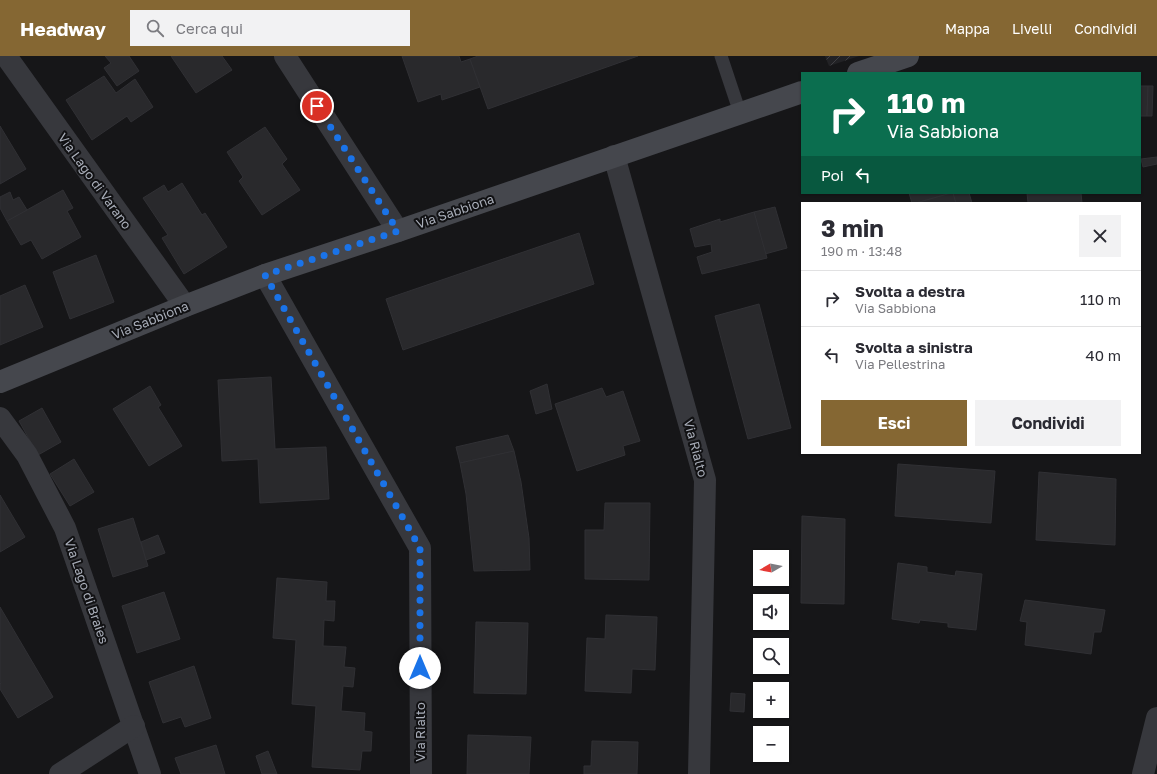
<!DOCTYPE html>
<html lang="it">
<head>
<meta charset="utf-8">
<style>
  body { margin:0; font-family:"Golos Text",sans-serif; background:#f2f2f3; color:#2b2b33; height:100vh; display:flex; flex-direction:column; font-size:15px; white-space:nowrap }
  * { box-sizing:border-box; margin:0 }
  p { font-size:13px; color:#7c7c81 }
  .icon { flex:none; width:22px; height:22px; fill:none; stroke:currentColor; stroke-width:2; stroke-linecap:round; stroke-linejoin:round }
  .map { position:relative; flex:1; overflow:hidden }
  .side { position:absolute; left:801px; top:146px; width:340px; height:252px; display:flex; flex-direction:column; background:#fff; border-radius:0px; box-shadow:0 1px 3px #0004 }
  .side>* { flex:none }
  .top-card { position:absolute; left:801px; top:16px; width:340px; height:122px; border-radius:0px; box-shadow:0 1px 3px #0004; background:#0b6e4f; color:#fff; overflow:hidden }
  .needle { width:26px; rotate:260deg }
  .controls { position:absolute; left:753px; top:494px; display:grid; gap:8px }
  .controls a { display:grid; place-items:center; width:36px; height:36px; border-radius:0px; background:#fff; box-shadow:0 1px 3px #0004; font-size:20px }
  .pin { position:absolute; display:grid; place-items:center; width:34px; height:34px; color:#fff; margin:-17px; border:2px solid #fff; border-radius:50%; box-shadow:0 1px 4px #0007 }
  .me { position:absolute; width:44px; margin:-22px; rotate:0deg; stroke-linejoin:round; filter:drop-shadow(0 0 3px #0008) }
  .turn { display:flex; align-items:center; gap:14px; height:84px; padding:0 20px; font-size:18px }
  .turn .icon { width:52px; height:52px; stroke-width:2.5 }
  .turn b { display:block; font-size:28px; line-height:34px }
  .then { display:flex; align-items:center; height:38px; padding:0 20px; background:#0003; gap:8px; font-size:15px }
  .round { display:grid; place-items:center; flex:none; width:42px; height:42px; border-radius:0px; background:#f2f2f3 }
  .head { display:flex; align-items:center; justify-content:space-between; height:68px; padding:0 20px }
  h1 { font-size:24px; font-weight:700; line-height:30px }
  .cta { display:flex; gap:8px; margin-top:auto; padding:8px 20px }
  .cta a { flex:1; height:46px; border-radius:0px; background:#856733; color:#fff; font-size:16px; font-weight:700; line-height:46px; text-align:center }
  .cta a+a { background:#f2f2f3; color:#2b2b33 }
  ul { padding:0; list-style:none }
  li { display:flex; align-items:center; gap:12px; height:56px; padding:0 20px; border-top:1px solid #e1e1e2 }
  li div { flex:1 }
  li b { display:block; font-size:15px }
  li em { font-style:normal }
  header { display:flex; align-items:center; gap:24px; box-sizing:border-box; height:56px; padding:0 20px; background:#856733; color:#fff }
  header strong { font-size:19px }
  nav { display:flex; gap:22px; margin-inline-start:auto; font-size:14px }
  .search { width:280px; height:36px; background:#f2f2f3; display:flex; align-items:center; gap:10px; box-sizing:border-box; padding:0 14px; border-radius:0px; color:#7c7c81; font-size:15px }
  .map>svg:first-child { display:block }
  .industrial { fill:url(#industrial-furrows) }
  .building { fill:#29292c; stroke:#303034 }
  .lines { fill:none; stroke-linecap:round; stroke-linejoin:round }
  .lane { stroke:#37383d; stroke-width:13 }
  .street { stroke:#37383d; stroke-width:22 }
  .secondary { stroke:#45474d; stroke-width:22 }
  .route { stroke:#1a73e8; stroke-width:7; stroke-dasharray:0 12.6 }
  .labels { text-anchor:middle; stroke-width:4; stroke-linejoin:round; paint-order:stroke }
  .street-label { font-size:13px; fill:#a8adb8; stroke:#111113 }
</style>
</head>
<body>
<header>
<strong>Headway</strong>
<div class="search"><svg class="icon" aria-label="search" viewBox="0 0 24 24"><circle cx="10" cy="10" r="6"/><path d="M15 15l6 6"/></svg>Cerca qui</div>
<nav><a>Mappa</a><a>Livelli</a><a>Condividi</a></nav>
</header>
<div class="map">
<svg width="1157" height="718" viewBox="0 0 1157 718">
  <defs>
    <pattern id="industrial-furrows" width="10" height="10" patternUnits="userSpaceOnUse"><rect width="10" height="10" fill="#222225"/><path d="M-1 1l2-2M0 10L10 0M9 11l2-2" fill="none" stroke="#3f3f43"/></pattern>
  </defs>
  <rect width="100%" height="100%" fill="#161618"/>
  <path class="industrial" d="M825 0H859L829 10Z"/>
  <g class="building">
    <path d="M105 0H129L139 15 117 30 104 12 111 7Z"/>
    <path d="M171 0H222L232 14 196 37Z"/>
    <path d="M402 0H459L461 6 470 3 480 31 442 44 441 38 418 46Z"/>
    <path d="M478 0H638L488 53 470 3Z"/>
    <path d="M104 20 116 37 135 23 153 51 131 66 127 60 92 84 66 44Z"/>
    <path d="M1140 30H1148L1147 60H1140Z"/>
    <path d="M1148 30H1153L1152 60H1147Z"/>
    <path d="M0 70 26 113 0 128Z"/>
    <path d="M265 71 287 103 282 108 300 134 262 159 239 125 243 121 227 96Z"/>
    <path d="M1157 101V108L1143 111 1141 103Z"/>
    <path d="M182 127 202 159 205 157 227 191 184 218 162 182 168 179 143 142 164 129 168 136Z"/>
    <path d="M63 134 73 152 67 155 81 181 42 203 31 184 21 189 7 165Z"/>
    <path d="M10 136 13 144 19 141 27 154 7 165 0 152V141Z"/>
    <path d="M909 137H951L916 147H912Z"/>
    <path d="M951 137H953L956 147H916Z"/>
    <path d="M953 137H969L972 147H956Z"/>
    <path d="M1027 137H1081L1082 147H1028Z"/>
    <path d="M775 151 787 192 765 198 754 156Z"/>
    <path d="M754 156 767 202 702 218 697 201 712 196 711 188 695 191 690 173 720 163V166Z"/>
    <path d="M579 177 594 228 403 294 386 243Z"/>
    <path d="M96 199 114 246 70 263 53 216Z"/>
    <path d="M25 229 43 271 0 289V240Z"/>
    <path d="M759 248 791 372 748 383 715 260Z"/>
    <path d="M271 321 275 393 326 391 329 443 260 447 258 403 222 405 218 324Z"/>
    <path d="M547 328 552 353 536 358 530 335Z"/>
    <path d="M150 330 161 349 158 351 182 390 149 410 113 353Z"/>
    <path d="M602 332 606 341 623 335 640 385 623 390 625 399 577 415 555 348Z"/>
    <path d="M42 352 61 386 38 399 19 365Z"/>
    <path d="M508 379 514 395 460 407 456 391Z"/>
    <path d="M514 395 521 426 529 482 530 514 474 515 466 438 460 407Z"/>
    <path d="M74 403 94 436 70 450 50 418Z"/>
    <path d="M898 408 995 415 991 467 895 460Z"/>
    <path d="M1039 416 1116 423 1115 489 1036 484Z"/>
    <path d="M0 439 25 481 0 496Z"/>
    <path d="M605 447H650L649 524 585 523V474H604Z"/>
    <path d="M802 460 845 463 844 548 801 547Z"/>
    <path d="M133 462 148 510 113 521 98 473Z"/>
    <path d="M158 479 165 497 146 504 141 486Z"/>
    <path d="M898 507 927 511V516L955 520 956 515 982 518 976 574 948 571V567L920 564 919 567 892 563Z"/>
    <path d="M277 522 327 526 326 545H335L334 565 324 564 323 590 346 591 344 611 355 612 353 631 343 630 341 655 365 657 364 675 372 676 371 695H362L360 714 312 711 316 650 292 648 296 584 273 582Z"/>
    <path d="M164 536 180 583 137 597 122 550Z"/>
    <path d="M1025 544 1105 554 1101 576H1094L1091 598 1025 589 1027 566 1020 565Z"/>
    <path d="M0 551 53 641 18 662 0 633V628L1 627 0 625Z"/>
    <path d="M606 559 657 561 655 614 632 613 631 637 585 635 587 582 605 583Z"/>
    <path d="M476 566 528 567 526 638 474 637Z"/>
    <path d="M194 610 211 662 185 671 181 661 163 667 149 626Z"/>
    <path d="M731 637 745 638 744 656 730 655Z"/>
    <path d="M468 679 531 681 529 718H467Z"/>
    <path d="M592 685 638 686 637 718H584V710H591Z"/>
    <path d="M216 689 225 718H181L175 702Z"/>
    <path d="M268 695 277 718H262L256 700Z"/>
  </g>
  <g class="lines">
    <path class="lane" d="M721 0 740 57"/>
    <g class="street">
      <path d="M6 0 185 250"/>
      <path d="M285 0 398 175"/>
      <path d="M614 100 705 424 699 718"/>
      <path d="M265 219 420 492 421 718"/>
      <path d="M0 362 27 399 65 472 150 718"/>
      <path d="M60 718 134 670"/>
      <path d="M1143 718 1157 662"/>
    </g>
    <g class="secondary">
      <path d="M858 17 908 0"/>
      <path d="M0 326 185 250 265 219 398 175 802 36"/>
    </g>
  </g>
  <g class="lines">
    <path class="route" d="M317 50 398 175 265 219 420 492V612"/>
  </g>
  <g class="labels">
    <g class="street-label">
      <text transform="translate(95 125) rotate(54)" y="5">Via Lago di Varano</text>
      <text transform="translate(455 155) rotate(-19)" y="5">Via Sabbiona</text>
      <text transform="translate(150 264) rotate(-22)" y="5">Via Sabbiona</text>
      <text transform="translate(696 392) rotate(75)" y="5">Via Rialto</text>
      <text transform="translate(87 535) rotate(71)" y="5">Via Lago di Braies</text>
      <text transform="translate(420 676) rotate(-90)" y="5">Via Rialto</text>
    </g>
  </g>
</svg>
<div class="controls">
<a><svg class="needle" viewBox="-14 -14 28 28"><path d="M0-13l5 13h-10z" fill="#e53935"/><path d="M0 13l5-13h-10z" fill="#7c7c81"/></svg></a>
<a><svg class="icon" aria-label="sound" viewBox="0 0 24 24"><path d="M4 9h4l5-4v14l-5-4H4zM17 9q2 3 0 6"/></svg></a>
<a><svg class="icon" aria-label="search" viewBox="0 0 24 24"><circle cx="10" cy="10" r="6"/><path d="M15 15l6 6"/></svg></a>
<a>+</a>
<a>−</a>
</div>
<div class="pin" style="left:317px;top:50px;background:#d93025"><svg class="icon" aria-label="arrive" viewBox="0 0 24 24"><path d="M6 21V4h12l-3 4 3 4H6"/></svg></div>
<svg class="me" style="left:420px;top:612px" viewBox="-20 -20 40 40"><circle r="19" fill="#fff"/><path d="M0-13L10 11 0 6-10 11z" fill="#1a73e8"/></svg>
<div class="top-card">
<div class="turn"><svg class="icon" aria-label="right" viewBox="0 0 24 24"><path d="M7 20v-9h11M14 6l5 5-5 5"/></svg><div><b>110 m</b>Via Sabbiona</div></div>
<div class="then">Poi<svg class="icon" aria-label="left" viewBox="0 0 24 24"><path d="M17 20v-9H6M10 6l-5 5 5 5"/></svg></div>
</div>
<section class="side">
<div class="head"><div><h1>3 min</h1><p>190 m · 13:48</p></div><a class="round"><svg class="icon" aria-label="close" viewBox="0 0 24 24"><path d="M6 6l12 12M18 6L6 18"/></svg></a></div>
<ul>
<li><svg class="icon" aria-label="right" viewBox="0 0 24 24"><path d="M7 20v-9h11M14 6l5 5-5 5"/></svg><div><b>Svolta a destra</b><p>Via Sabbiona</p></div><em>110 m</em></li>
<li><svg class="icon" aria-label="left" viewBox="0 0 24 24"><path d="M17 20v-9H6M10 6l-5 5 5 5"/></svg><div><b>Svolta a sinistra</b><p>Via Pellestrina</p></div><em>40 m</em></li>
</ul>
<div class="cta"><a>Esci</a><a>Condividi</a></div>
</section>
</div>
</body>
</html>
